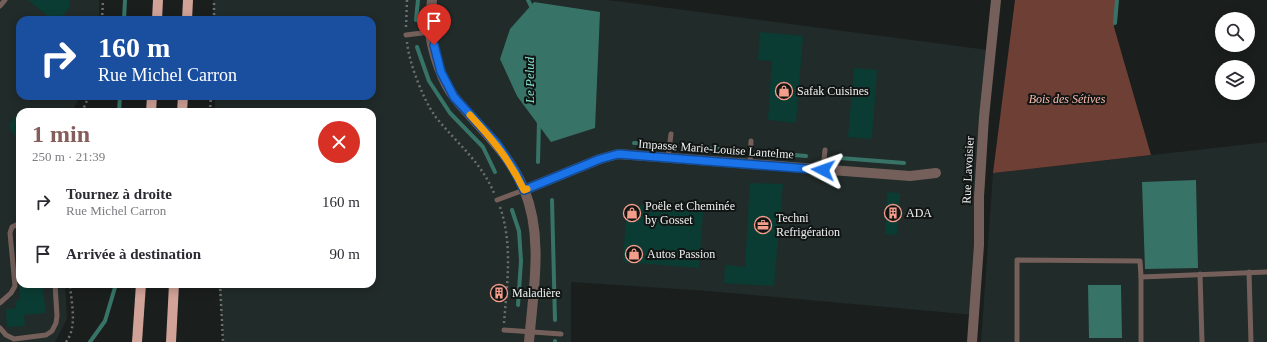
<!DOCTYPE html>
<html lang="fr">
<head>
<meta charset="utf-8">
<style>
  body { margin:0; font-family:"Times New Roman",serif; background:#f7f7f7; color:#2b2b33; height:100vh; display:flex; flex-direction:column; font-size:15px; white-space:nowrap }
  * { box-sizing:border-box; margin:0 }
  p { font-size:13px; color:#7c7c81 }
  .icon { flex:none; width:22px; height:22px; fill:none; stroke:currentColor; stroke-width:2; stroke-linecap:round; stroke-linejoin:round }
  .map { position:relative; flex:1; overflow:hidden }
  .drawer { position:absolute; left:16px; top:108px; width:360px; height:180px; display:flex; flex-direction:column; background:#fff; border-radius:12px; box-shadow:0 2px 10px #0003 }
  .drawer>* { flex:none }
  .hud { position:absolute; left:16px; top:16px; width:360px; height:84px; border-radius:12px; box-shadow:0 2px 10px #0003; background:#1a4fa0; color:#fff; overflow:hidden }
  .fabs { position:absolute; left:1215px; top:12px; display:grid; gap:8px }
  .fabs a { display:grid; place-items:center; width:40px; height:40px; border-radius:50%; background:#fff; box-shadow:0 2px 10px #0003; font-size:20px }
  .pin { position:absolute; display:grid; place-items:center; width:34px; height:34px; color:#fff; margin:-41px -17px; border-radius:50% 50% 50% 0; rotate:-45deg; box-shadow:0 0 4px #0007 }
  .pin .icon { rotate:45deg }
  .me { position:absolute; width:44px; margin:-22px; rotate:274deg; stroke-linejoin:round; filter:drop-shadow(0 0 3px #0008) }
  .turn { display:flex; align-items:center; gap:14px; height:84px; padding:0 16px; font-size:18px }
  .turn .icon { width:52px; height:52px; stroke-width:2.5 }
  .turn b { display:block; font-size:28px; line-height:34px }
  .round { display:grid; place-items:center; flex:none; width:42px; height:42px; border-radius:21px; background:#f7f7f7 }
  .head { display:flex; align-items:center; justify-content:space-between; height:68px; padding:0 16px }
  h1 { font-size:24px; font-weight:800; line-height:30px; color:#855e5b }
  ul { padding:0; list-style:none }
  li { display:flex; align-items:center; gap:12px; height:52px; padding:0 16px }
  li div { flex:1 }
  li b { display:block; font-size:15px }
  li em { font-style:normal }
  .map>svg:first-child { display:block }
  .built { fill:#212b29 }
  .forest { fill:#6d3f35 }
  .water { fill:#377467 }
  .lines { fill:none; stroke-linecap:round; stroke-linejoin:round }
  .stream { stroke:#377467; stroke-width:4 }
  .building { fill:#0b3c33 }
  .path { stroke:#6c6f6e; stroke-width:2.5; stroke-dasharray:2 3; stroke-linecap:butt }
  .service { stroke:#755f5a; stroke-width:5 }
  .minor { stroke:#755f5a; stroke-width:10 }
  .primary { stroke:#d1a298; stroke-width:10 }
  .route-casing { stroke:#114b97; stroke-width:10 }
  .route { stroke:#1a73e8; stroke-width:7 }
  .slow { stroke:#f59e0b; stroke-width:7 }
  .labels { text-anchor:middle; stroke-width:4; stroke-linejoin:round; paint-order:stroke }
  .poi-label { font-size:12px; fill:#f0f3f2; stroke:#111514; text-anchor:start }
  .park-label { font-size:12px; font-style:italic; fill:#fdbcae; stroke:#111514 }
  .street-label { font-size:12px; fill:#f0f3f2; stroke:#111514 }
  .water-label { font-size:13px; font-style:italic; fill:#83e3ce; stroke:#111514 }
</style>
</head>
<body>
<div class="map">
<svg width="1267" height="342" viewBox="0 0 1267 342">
  <rect width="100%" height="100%" fill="#1a1e1d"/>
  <g class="built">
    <path d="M0 0H99V20H20V96H80L72 112H20V284H65L67 319 55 342H0Z"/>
    <path d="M213 0H608L988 50 974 315 708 291 571 282V342H224L218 284H372V112H215V96H372V20H214Z"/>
    <path d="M1267 142V342H981L993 173Z"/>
  </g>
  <path class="forest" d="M1015 0H1116L1114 27 1151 155 993 173Z"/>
  <g class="water">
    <path d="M534 2 600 12 595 128 551 142 517 96 500 59 510 29Z"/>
    <path d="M1196 180 1198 268 1145 269 1142 182Z"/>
    <path d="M1088 285H1121L1122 338H1089Z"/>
  </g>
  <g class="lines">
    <g class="stream">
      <path d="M528 0 533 10"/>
      <path d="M124 20 125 0"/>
      <path d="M416 20 418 0"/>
      <path d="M1115 23 1117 0"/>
      <path d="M417 47 429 81 450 113 483 147 495 172"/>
      <path d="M119 112 120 96"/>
      <path d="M634 143 653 144"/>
      <path d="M685 147 736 150"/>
      <path d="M769 153 806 156"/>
      <path d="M840 158 904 163"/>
      <path d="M538 162 539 121"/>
      <path d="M552 200 555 320"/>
      <path d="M512 210 519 231 521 261 518 305"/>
      <path d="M90 342 105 321 116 284"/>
      <path d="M555 342V341"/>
    </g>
  </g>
  <g class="building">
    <path d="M28 0H69V8L59 20H53Z"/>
    <path d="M760 32 803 36 796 123 768 120 772 61 758 60Z"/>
    <path d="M854 68 877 70 872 139 848 137Z"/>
    <path d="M20 111V143L10 129 9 124Z"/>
    <path d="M750 183 783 184 774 286 724 283 725 265 745 267Z"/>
    <path d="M887 192 900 193 897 235 885 234Z"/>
    <path d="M627 204 703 212 699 268 623 262Z"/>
    <path d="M19 284H42L46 313 24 315 25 326 7 327 6 309 16 308 15 301 20 300Z"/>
  </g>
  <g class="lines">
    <g class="path">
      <path d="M102 20 103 0"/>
      <path d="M214 20V0"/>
      <path d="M406 27 407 0"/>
      <path d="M407 42C409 63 423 99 435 116 456 143 480 160 494 193"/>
      <path d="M82 112 89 96"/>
      <path d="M210 112 211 96"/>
      <path d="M500 207C513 245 507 284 504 323"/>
      <path d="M220 284 223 342"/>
      <path d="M66 342C78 326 71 303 70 284"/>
    </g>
    <g class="service">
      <path d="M0 6 5 0"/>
      <path d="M406 35 430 32"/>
      <path d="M668 158 671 134"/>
      <path d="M750 164 751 141"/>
      <path d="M823 170 825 150"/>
      <path d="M497 200 524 190"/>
      <path d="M1249 272 1251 342"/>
      <path d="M1200 274 1202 342"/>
      <path d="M1141 277V342"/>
      <path d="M0 303 11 293 15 286 10 233 12 227 20 223"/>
      <path d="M0 328 6 335 14 339 46 335 52 331 56 323 57 316 55 284"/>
      <path d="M504 330 561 334"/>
      <path d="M1017 342V260L1140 261 1141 277 1267 272"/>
    </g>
    <g class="minor">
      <path d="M432 0C431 10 429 23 430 33 433 53 442 83 455 98 480 129 508 151 524 189 544 237 533 292 529 342"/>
      <path d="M524 190 600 159 618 154 910 176 936 173"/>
      <path d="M972 342 979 245V197L984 117 996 0"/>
    </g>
    <g class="primary">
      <path d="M157 20 158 0"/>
      <path d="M187 20 188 0"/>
      <path d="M151 112 152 96"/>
      <path d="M182 112 183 96"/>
      <path d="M137 342 141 284"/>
      <path d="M171 342 174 284"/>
    </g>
  </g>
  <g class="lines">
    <g class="route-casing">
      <path id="route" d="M434 45 441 72 454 97 497 144 515 171 524 190 600 159 618 154 823 170"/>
    </g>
    <use href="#route" class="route"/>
    <path class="slow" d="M470 115C493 140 509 159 524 190L527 189"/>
  </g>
  <defs>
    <g id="shop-ring" transform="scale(0.9)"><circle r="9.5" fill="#111514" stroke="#f49d8b" stroke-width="1.5"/><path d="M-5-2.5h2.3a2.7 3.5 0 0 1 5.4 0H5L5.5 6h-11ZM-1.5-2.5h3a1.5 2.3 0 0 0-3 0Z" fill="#f49d8b"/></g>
    <g id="building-ring" transform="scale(0.9)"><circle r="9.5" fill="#111514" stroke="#f49d8b" stroke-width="1.5"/><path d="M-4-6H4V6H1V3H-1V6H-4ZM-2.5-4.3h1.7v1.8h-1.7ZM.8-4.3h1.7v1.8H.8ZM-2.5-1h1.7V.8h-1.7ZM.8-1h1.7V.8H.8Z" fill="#f49d8b"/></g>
    <g id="office-ring" transform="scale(0.9)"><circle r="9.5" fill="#111514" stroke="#f49d8b" stroke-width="1.5"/><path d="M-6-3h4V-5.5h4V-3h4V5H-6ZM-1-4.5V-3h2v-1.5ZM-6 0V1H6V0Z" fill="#f49d8b"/></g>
  </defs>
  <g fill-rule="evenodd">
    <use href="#shop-ring" x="784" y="91"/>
    <use href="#shop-ring" x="632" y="213"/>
    <use href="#building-ring" x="893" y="213"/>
    <use href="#office-ring" x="763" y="225"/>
    <use href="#shop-ring" x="634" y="254"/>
    <use href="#building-ring" x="499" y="293"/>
  </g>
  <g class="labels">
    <g class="poi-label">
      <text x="797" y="95">Safak Cuisines</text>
      <text x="645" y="210">Poële et Cheminée<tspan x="645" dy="14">by Gosset</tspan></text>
      <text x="906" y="217">ADA</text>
      <text x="776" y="222">Techni<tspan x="776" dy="14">Refrigération</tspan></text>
      <text x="647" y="258">Autos Passion</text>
      <text x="512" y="297">Maladière</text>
    </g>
    <g class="park-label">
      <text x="1067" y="103">Bois des Sétives</text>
    </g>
    <g class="street-label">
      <text transform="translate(716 149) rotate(4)" y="4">Impasse Marie-Louise Lantelme</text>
      <text transform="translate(968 170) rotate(-87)" y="4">Rue Lavoisier</text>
    </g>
    <g class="water-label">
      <text transform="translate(529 80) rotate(-90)" y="5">Le Pelud</text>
    </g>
  </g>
</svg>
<div class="fabs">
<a><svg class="icon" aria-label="search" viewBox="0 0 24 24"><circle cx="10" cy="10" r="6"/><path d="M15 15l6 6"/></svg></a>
<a><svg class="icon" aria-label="layers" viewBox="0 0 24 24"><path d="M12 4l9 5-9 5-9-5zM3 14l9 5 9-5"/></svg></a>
</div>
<div class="pin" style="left:434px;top:45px;background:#d93025"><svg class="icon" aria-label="arrive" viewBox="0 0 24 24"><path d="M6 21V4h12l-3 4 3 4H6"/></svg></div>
<svg class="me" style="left:823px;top:170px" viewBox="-20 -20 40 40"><path d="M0-17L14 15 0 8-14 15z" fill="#1a73e8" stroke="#fff" stroke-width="4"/></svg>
<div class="hud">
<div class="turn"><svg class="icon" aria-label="right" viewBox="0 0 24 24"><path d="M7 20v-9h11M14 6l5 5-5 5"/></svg><div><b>160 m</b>Rue Michel Carron</div></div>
</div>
<section class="drawer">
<div class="head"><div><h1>1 min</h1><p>250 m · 21:39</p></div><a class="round" style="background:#d93025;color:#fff"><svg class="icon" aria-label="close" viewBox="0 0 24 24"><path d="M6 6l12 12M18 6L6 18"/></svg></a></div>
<ul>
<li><svg class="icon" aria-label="right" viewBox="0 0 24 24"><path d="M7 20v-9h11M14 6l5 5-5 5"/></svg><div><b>Tournez à droite</b><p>Rue Michel Carron</p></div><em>160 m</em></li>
<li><svg class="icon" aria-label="arrive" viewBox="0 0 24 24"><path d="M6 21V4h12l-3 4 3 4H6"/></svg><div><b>Arrivée à destination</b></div><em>90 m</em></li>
</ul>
</section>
</div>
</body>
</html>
